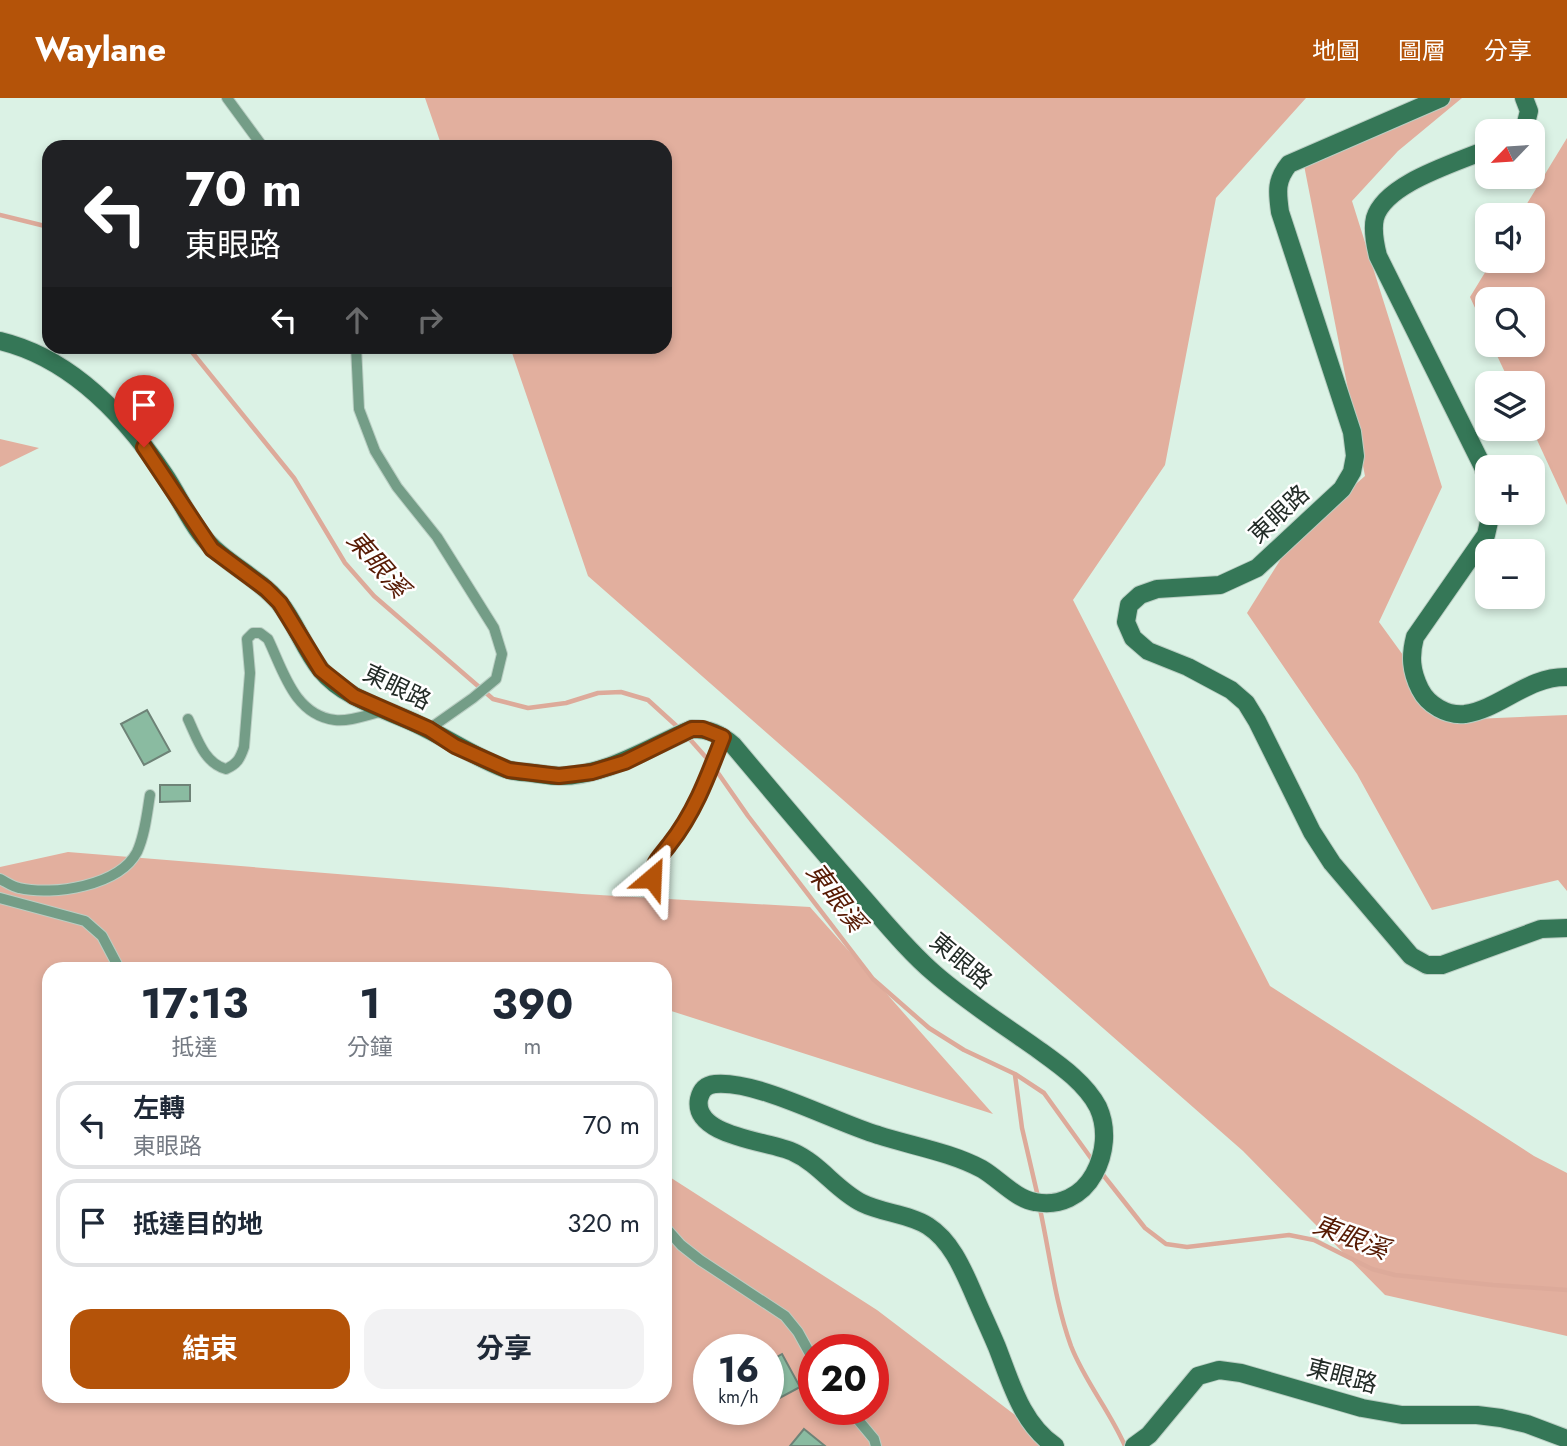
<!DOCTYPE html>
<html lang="zh-TW">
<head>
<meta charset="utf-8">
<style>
  body { margin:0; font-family:Jost,"Noto Sans TC",sans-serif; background:#f2f2f3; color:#1f2937; height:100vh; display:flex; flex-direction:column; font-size:26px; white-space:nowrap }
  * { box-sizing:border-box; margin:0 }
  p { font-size:23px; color:#747a83 }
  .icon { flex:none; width:38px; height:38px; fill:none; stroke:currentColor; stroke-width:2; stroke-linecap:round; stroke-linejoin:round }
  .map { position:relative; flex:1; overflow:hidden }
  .side { position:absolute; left:42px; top:864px; width:630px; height:441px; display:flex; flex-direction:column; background:#fff; border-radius:21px; box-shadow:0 4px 10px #0003 }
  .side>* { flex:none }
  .banner { position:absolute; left:42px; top:42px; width:630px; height:214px; border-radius:21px; box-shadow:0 4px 10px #0003; background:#202124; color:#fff; overflow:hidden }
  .needle { width:46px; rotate:245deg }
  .fabs { position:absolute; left:1475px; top:21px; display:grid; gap:14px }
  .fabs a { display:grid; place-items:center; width:70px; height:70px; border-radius:14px; background:#fff; box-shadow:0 4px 10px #0003; font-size:35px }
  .speed { position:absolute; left:693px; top:1236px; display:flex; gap:14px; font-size:35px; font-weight:700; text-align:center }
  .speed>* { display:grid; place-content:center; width:91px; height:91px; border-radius:50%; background:#fff; box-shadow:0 4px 10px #0003; line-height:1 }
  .speed small { font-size:18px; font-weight:400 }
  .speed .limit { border:10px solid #d22; background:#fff; color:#111 }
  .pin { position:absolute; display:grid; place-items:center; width:60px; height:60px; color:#fff; margin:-72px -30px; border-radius:50% 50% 50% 0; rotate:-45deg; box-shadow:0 0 7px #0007 }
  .pin .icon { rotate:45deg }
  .me { position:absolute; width:77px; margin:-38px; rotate:26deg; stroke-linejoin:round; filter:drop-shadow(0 0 5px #0008) }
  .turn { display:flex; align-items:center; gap:24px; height:147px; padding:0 28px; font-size:32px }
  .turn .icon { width:91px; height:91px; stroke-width:2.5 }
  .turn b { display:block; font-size:49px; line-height:60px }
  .lanes { display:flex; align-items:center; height:66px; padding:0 28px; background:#0003; justify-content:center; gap:35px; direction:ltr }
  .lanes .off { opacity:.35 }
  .eta { display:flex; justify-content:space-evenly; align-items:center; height:119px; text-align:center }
  .eta b { font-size:42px; font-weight:700; line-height:49px }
  .primary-button { display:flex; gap:14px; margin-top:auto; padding:14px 28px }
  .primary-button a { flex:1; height:80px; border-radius:21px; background:#b45309; color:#fff; font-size:28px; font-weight:700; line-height:80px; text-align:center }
  .primary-button a+a { background:#f2f2f3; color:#1f2937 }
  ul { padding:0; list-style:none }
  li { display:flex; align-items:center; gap:21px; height:88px; margin:0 14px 10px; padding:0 14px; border:4px solid #e0e1e3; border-radius:21px }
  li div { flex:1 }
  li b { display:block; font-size:26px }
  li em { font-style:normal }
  header { display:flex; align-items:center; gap:42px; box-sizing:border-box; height:98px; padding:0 35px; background:#b45309; color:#fff }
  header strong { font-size:33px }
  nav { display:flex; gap:38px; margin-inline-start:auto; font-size:24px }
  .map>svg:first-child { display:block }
  .forest { fill:#e2af9e; fill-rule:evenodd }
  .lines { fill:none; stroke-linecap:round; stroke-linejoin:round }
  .stream { stroke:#ddaa9a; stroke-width:4.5 }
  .building { fill:#8abba1; stroke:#6e8377; stroke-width:2 }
  .lane-casing { stroke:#bacec3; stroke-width:12 }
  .secondary-casing { stroke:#bacec3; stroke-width:20 }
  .lane { stroke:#749d87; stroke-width:10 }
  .secondary { stroke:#357757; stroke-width:18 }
  .route-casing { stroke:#753606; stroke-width:18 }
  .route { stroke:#b45309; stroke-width:12 }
  .labels { text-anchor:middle; stroke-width:5; stroke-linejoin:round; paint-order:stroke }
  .street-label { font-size:24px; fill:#232c27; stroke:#fff }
  .water-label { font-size:26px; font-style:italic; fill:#571b04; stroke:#fff }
</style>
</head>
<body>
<header>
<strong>Waylane</strong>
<nav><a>地圖</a><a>圖層</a><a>分享</a></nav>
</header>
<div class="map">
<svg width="1567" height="1348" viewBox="0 0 1567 1348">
  <rect width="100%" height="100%" fill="#dbf2e5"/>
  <g class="forest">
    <path d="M425 0H1306L1216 100 1165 367 1073 502 1270 888 1534 1058 1567 1075V1238L1385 1197 1243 1053 588 478 510 249 665 248V49H442Z"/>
    <path d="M1442 0H1462L1398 53 1352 103 1442 389 1379 524 1440 608 1474 621 1567 617V793L1558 782 1432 812 1357 676 1247 515 1294 440 1365 378 1302 57Z"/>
    <path d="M1567 40V407L1532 331 1533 285H1510L1492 247H1533V201H1488L1487 236 1470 199 1492 163H1533V117H1520Z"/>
    <path d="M0 341 39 350 0 369Z"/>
    <path d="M68 754 582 796 810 809 993 1016 665 911V872H49V1298H665V1076L877 1212 1056 1348H0V769ZM709 1251H768V1311H709ZM814 1251H873V1311H814Z"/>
  </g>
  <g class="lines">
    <g class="stream">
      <path d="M0 117 49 129"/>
      <path d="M187 248 294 380 345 465 374 498 493 601 528 610 566 605 598 595 621 594 648 602 681 632"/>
      <path d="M687 638 711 665 748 718 873 881 929 930 964 952 1015 976 1044 995 1093 1063"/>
      <path d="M1015 977 1022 1030 1038 1099"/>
      <path d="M1100 1073 1145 1130 1166 1146 1187 1149 1289 1137 1314 1142 1372 1171 1395 1177 1493 1187 1567 1192"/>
      <path d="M1040 1111C1050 1157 1055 1204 1071 1248 1085 1284 1110 1313 1125 1348"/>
    </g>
  </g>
  <g class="building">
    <path d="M147 612 170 653 144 667 121 626Z"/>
    <path d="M160 687H190V703L160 704Z"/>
    <path d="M782 1256 800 1289 776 1302 768 1289V1264Z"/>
    <path d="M804 1331 825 1348H790Z"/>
  </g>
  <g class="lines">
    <g class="lane-casing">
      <g id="lane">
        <path d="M227 0 263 49"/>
        <path d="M356 248 359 311 375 353 397 389 437 439 494 530 502 556 496 581 473 600 429 631"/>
        <path d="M188 621C197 640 204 665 226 671 237 666 240 661 244 649L250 575 247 541 253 535H260L268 541C283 572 294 617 335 622 350 624 369 616 384 613"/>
        <path d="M0 781C6 784 13 789 19 790 53 798 119 788 137 754 145 737 147 715 150 697"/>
        <path d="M659 791 652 780V769L685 726 695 708 723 639"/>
        <path d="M0 800 85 823 102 838 120 872"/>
        <path d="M665 1129 681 1147 700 1162 785 1218 798 1234 814 1263"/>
        <path d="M849 1311 874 1341 876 1348"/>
      </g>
    </g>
    <g class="secondary-casing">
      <g id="secondary">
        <path d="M1441 0 1289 66C1276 82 1277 93 1280 114L1352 334 1355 358 1352 374 1342 391 1257 470 1220 487 1157 491 1140 497 1129 507 1126 524 1133 540 1148 553 1188 569 1231 592 1246 605 1257 623 1312 734 1332 765 1411 858 1427 867H1442L1541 831 1567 830"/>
        <path d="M1519 33 1525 29 1529 13 1524 0"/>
        <path d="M1488 51C1456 65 1385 85 1375 120 1372 132 1375 146 1378 158L1483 369 1488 384"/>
        <path d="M0 243C71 260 125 318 164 376 177 395 186 416 200 435 221 464 256 477 279 504 296 525 304 551 321 572 344 600 385 611 417 626 447 640 474 659 506 671 514 674 524 674 532 675 541 676 550 678 559 678 607 678 649 649 692 631 709 631 720 636 733 647 775 697 817 747 860 796 884 823 907 852 935 876 966 903 1002 926 1036 950 1058 966 1085 984 1098 1009 1108 1031 1105 1056 1094 1076 1082 1098 1059 1109 1035 1104 1016 1101 999 1081 982 1071 950 1054 912 1048 878 1037 834 1024 758 982 715 986 706 987 701 992 699 1001 692 1039 770 1043 793 1054 820 1066 836 1092 862 1105 882 1115 909 1116 928 1128 950 1142 962 1169 972 1192 980 1211 989 1230 997 1249 1011 1285 1022 1326 1055 1348"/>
        <path d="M1491 415 1486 437 1415 539C1410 558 1411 573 1420 591 1428 607 1447 618 1465 616 1500 611 1528 578 1567 579"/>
        <path d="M1134 1348 1149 1337 1198 1278 1219 1272 1241 1275 1362 1310 1402 1317H1477L1501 1320 1527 1326 1567 1341"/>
      </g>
    </g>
    <use href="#lane" class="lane"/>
    <use href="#secondary" class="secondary"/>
  </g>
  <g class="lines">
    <g class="route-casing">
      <path id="route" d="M144 349 212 451 266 491 280 505 321 572 354 598 429 631 455 648 509 672 559 678 592 674 625 664 692 631H703L723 639C708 678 695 714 669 747 660 759 652 765 652 780"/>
    </g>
    <use href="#route" class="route"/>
  </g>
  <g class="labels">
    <g class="street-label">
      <text transform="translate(1279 416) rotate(-43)" y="8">東眼路</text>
      <text transform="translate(397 589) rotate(26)" y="8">東眼路</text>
      <text transform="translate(961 863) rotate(40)" y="8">東眼路</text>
      <text transform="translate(1342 1278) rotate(15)" y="8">東眼路</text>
    </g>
    <g class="water-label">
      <text transform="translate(378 466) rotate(49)" y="9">東眼溪</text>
      <text transform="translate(836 799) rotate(53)" y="9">東眼溪</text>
      <text transform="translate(1351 1139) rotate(21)" y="9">東眼溪</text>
    </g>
  </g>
</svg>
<div class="fabs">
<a><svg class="needle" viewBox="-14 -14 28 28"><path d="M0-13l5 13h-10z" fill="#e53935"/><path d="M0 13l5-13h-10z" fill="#747a83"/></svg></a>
<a><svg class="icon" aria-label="sound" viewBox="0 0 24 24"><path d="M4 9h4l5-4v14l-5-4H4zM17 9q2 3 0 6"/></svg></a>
<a><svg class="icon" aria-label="search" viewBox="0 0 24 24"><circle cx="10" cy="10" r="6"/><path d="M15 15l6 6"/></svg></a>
<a><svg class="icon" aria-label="layers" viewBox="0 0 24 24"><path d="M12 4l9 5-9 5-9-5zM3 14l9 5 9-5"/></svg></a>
<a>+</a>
<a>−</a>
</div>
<div class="speed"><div>16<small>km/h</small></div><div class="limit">20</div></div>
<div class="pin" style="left:144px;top:349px;background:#d93025"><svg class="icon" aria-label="arrive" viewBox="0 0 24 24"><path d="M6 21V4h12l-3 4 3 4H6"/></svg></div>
<svg class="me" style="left:652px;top:780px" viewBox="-20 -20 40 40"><path d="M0-17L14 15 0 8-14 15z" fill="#b45309" stroke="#fff" stroke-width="4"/></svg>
<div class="banner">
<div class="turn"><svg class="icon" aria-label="left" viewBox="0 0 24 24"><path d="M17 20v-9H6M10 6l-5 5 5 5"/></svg><div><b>70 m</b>東眼路</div></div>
<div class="lanes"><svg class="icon" aria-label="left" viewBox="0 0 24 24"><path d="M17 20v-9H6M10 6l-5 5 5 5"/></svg><svg class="icon off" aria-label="ahead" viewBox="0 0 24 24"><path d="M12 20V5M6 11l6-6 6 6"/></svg><svg class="icon off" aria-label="right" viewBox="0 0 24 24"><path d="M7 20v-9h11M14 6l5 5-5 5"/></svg></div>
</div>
<section class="side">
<div class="eta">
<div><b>17:13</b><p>抵達</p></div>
<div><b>1</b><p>分鐘</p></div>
<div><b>390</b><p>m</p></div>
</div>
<ul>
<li><svg class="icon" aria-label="left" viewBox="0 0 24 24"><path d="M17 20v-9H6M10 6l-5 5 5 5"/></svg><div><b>左轉</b><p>東眼路</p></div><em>70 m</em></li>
<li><svg class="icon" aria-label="arrive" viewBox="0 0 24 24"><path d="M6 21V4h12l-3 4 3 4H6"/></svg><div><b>抵達目的地</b></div><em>320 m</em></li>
</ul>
<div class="primary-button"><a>結束</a><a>分享</a></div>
</section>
</div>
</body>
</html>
